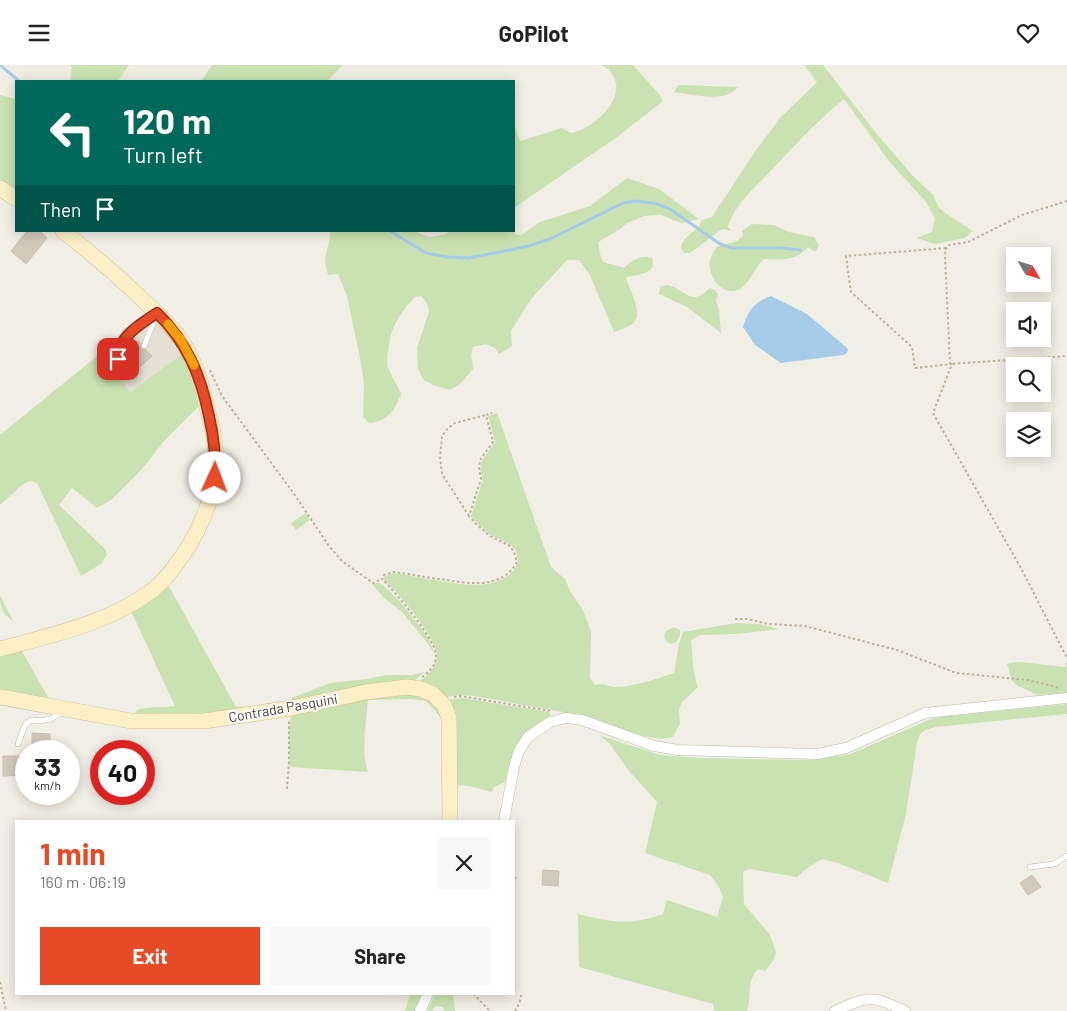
<!DOCTYPE html>
<html lang="en">
<head>
<meta charset="utf-8">
<style>
  body { margin:0; font-family:Barlow,sans-serif; background:#f6f6f6; color:#222; height:100vh; display:flex; flex-direction:column; font-size:19px; white-space:nowrap }
  * { box-sizing:border-box; margin:0 }
  p { font-size:16px; color:#767676 }
  .icon { flex:none; width:28px; height:28px; fill:none; stroke:currentColor; stroke-width:2; stroke-linecap:round; stroke-linejoin:round }
  .map { position:relative; flex:1; overflow:hidden }
  .drawer { position:absolute; left:15px; top:755px; width:500px; height:175px; display:flex; flex-direction:column; background:#fff; border-radius:0px; box-shadow:0 2px 12px #0003 }
  .drawer>* { flex:none }
  .top-card { position:absolute; left:15px; top:15px; width:500px; height:152px; border-radius:0px; box-shadow:0 2px 12px #0003; background:#00695c; color:#fff; overflow:hidden }
  .needle { width:32px; rotate:129deg }
  .fabs { position:absolute; left:1006px; top:182px; display:grid; gap:10px }
  .fabs a { display:grid; place-items:center; width:45px; height:45px; border-radius:0px; background:#fff; box-shadow:0 2px 12px #0003; font-size:25px }
  .speed { position:absolute; left:15px; top:675px; display:flex; gap:10px; font-size:25px; font-weight:700; text-align:center }
  .speed>* { display:grid; place-content:center; width:65px; height:65px; border-radius:50%; background:#fff; box-shadow:0 2px 12px #0003; line-height:1 }
  .speed small { font-size:12px; font-weight:400 }
  .speed .limit { border:8px solid #d22; background:#fff; color:#111 }
  .pin { position:absolute; display:grid; place-items:center; width:42px; height:42px; color:#fff; margin:-21px; border-radius:10px; box-shadow:0 2px 8px #0006 }
  .me { position:absolute; width:55px; margin:-28px; rotate:2deg; stroke-linejoin:round; filter:drop-shadow(0 0 4px #0008) }
  .turn { display:flex; align-items:center; gap:18px; height:105px; padding:0 25px; font-size:22px }
  .turn .icon { width:65px; height:65px; stroke-width:2.5 }
  .turn b { display:block; font-size:35px; line-height:42px }
  .then { display:flex; align-items:center; height:48px; padding:0 25px; background:#0003; gap:10px; font-size:19px }
  .round { display:grid; place-items:center; flex:none; width:52px; height:52px; border-radius:0px; background:#f6f6f6 }
  .overview { display:flex; align-items:center; justify-content:space-between; height:85px; padding:0 25px }
  h1 { font-size:30px; font-weight:700; line-height:38px; color:#e74a26 }
  .button { display:flex; gap:10px; margin-top:auto; padding:10px 25px }
  .button a { flex:1; height:58px; border-radius:0px; background:#e74a26; color:#fff; font-size:20px; font-weight:700; line-height:58px; text-align:center }
  .button a+a { background:#f6f6f6; color:#222 }
  header { display:flex; justify-content:space-between; align-items:center; height:65px; padding:0 25px; background:#fff; font-size:22px; font-weight:700 }
  .map>svg:first-child { display:block }
  .residential { fill:#e4e0d4 }
  .green { fill:#cae2b1 }
  .water { fill:#a6cbe9 }
  .lines { fill:none; stroke-linecap:round; stroke-linejoin:round }
  .stream { stroke:#a6cbe9; stroke-width:3 }
  .building { fill:#d1cabb; stroke:#ccc2af }
  .lane-casing { stroke:#beb8ab; stroke-width:6 }
  .street-casing { stroke:#beb8ab; stroke-width:11 }
  .secondary-casing { stroke:#cdc298; stroke-width:16 }
  .path { stroke:#bcb29b; stroke-width:2; stroke-dasharray:2.5 2.5; stroke-linecap:butt }
  .lane { stroke:#fff; stroke-width:5 }
  .street { stroke:#fff; stroke-width:10 }
  .secondary { stroke:#faefc6; stroke-width:15 }
  .route-casing { stroke:#963019; stroke-width:12 }
  .route { stroke:#e74a26; stroke-width:9 }
  .slow { stroke:#f59e0b; stroke-width:9 }
  .labels { text-anchor:middle; stroke-width:4; stroke-linejoin:round; paint-order:stroke }
  .street-label { font-size:14px; fill:#433e35; stroke:#fff }
</style>
</head>
<body>
<header><svg class="icon" aria-label="menu" viewBox="0 0 24 24"><path d="M4 6h16M4 12h16M4 18h16"/></svg>GoPilot<svg class="icon" aria-label="heart" viewBox="0 0 24 24"><path d="M12 20l-8-8c-3-5 5-10 8-4 3-6 11-1 8 4z"/></svg></header>
<div class="map">
<svg width="1067" height="946" viewBox="0 0 1067 946">
  <rect width="100%" height="100%" fill="#f1eee5"/>
  <path class="residential" d="M152 246 186 286 130 327 102 287Z"/>
  <g class="green">
    <path d="M70 0H129L118 16H70L72 2Z"/>
    <path d="M212 0H343L327 16H201Z"/>
    <path d="M602 0H633L659 29 663 36 617 72 514 143V59L520 76 562 63 571 68C594 64 630 32 611 7 609 5 605 2 602 0Z"/>
    <path d="M804 0H823L876 68 913 111 933 130 939 143 948 150 973 166 965 173 935 179 917 173 932 167 935 153 926 137 889 96 844 34C816 57 792 83 767 110 753 124 733 142 728 162L732 166 722 164 690 188H684L681 183C683 169 698 168 702 155L712 152 754 88 780 53 817 17Z"/>
    <path d="M678 20 738 22C725 39 693 29 674 27Z"/>
    <path d="M0 30 16 34V124L0 114Z"/>
    <path d="M627 113 659 124 699 154 681 158 661 150 644 151 627 158 619 165 598 177C603 205 600 194 624 203 632 195 641 190 652 193 657 209 638 210 626 212 628 224 646 250 632 259 627 263 619 265 614 267L590 210 579 195H567L531 234 511 266 512 281 499 289 495 283 486 279 473 282 471 290 473 304 460 319 450 325 433 320 424 315 418 304 417 283 429 247 427 238 421 231 415 232C398 250 391 262 388 286 387 293 386 299 389 305 393 314 398 320 401 329 395 345 387 357 369 358L363 352 364 317 361 298 347 231 338 209 328 210C321 187 330 187 330 166H413L430 172 446 169 450 166H514L516 170 523 169 540 157 590 141Z"/>
    <path d="M752 159 774 160 789 167 814 172 819 180 815 187 808 182C797 196 780 195 764 194 754 202 751 217 740 224 723 233 707 211 710 195 711 190 714 186 717 182L737 176 743 171 742 166Z"/>
    <path d="M667 220C687 224 690 243 710 223L715 225 718 229 716 237 719 244 721 268 687 242 659 229 660 222Z"/>
    <path d="M186 286 202 338 164 376 142 404 111 435 97 443 72 423 59 440 104 483 107 490 101 499 81 511 37 418 30 416 23 419 0 440V370L102 287 130 327Z"/>
    <path d="M497 348 551 502 565 514 571 528 583 545 591 567 590 613 595 620C605 618 606 621 614 622 628 623 661 613 674 608L679 579 683 567 737 558 759 559 779 564 735 569 701 570 691 575C693 590 692 609 698 622L682 637 679 645 680 659 673 672C649 678 624 663 602 657 589 653 576 651 564 648L563 647 473 631 458 630 445 632 415 620C424 613 438 603 437 590 437 573 397 526 383 514L385 511 394 508C409 511 425 513 440 516 467 520 503 527 518 498L516 486 511 480 491 470 477 458 471 451 483 415 480 404 482 395 495 377 488 351Z"/>
    <path d="M306 448 310 455 296 465 291 458Z"/>
    <path d="M167 518 236 642 251 641 287 635 330 618 367 614 386 610H412L425 607 410 619 211 651 134 650 137 645C149 641 162 643 175 641L130 544Z"/>
    <path d="M378 518C388 519 423 564 429 575 431 579 433 585 435 590L429 580 402 547 383 532 372 519Z"/>
    <path d="M0 530 13 556C2 548 0 543 0 530Z"/>
    <path d="M674 562 680 565V571L676 577 670 579 667 577 664 571 666 566Z"/>
    <path d="M20 583 52 639 0 630V590Z"/>
    <path d="M1015 597C1032 597 1049 601 1066 602L1065 598H1067V628L1038 630 1018 621 1012 616 1007 599Z"/>
    <path d="M405 629C421 631 439 634 441 653L426 636 411 634 368 635C366 656 361 688 368 707L290 702 289 671 291 648 329 639Z"/>
    <path d="M463 633 549 647 551 650C526 668 511 688 505 717L494 722 492 727 469 721 453 720 445 635Z"/>
    <path d="M1067 639V649L936 662 925 665 920 669 917 677 906 749 888 818 838 798 822 794 806 804 797 812 749 804 743 807 744 839 770 870 776 887 773 896 765 906 758 904C746 917 752 930 747 946H714L713 939 579 902 578 849C609 857 632 861 663 849L667 835 717 852 723 832 719 822 710 810 645 788 657 737 629 706 610 679 599 670 660 690 697 693 811 695 850 689 931 654 940 652Z"/>
    <path d="M410 929H423L415 946H405Z"/>
    <path d="M435 929H453L455 946H444L443 942 435 941 432 946H427Z"/>
  </g>
  <path class="water" d="M771 231 807 249 846 282 848 285 847 288 843 290 781 298 755 280 743 262C748 245 754 237 771 231Z"/>
  <g class="lines">
    <g class="stream">
      <path d="M0 0 19 16"/>
      <path d="M390 166 426 188 447 192 469 193 529 181 552 173 623 138 635 136 654 138 670 144 720 179 732 183H780L800 185"/>
    </g>
  </g>
  <g class="building">
    <path d="M27 166H40L47 173 26 199 11 186Z"/>
    <path d="M138 276 140 278 141 284 146 285 152 291 135 306 122 292V290Z"/>
    <path d="M32 668 50 669V684H32Z"/>
    <path d="M3 691H26V710L3 711Z"/>
    <path d="M543 805 559 806 558 821 542 820Z"/>
    <path d="M1032 810 1041 822 1028 830 1020 818Z"/>
  </g>
  <g class="lines">
    <g class="lane-casing">
      <g id="lane">
        <path d="M144 281 156 251"/>
        <path d="M125 305 118 294V285L134 264 155 250"/>
        <path d="M18 679 25 660 31 655C43 656 52 656 61 647"/>
        <path d="M1030 802 1054 799 1067 791"/>
      </g>
    </g>
    <g class="street-casing">
      <g id="street">
        <path d="M504 756 514 702 519 686 528 672 550 657 566 653 582 655 654 681 678 685 817 689 846 683 925 648 1067 633"/>
        <path d="M420 946 428 929"/>
        <path d="M835 946C868 931 871 930 905 946"/>
      </g>
    </g>
    <g class="secondary-casing">
      <g id="secondary">
        <path d="M0 123 16 134"/>
        <path d="M0 584C52 570 110 558 154 524 166 515 174 502 183 490 205 457 219 420 215 380 214 369 211 358 208 347 203 322 196 298 182 276 172 261 157 248 143 235 118 211 91 188 63 166"/>
        <path d="M0 632 131 656H204L292 643 366 627 407 622 421 624 433 629 444 640 449 653 450 756"/>
      </g>
    </g>
    <g class="path">
      <path d="M1067 136 1022 150 968 177 949 180 946 183 945 190 950 299 1067 291"/>
      <path d="M946 183 846 191 851 227 912 282 915 303 952 299 933 348 1022 505 1067 593"/>
      <path d="M210 305 222 331 292 426 329 481 342 496 373 518 382 514"/>
      <path d="M469 451 442 409 440 394 442 371 448 363 455 358 486 350"/>
      <path d="M735 554H748L768 559 805 561 897 585 956 608 1028 615 1060 623"/>
      <path d="M422 612C429 607 437 599 436 590 435 573 395 527 382 514L384 510 394 507C409 509 424 512 440 514 466 518 501 526 517 497L514 487 510 481 490 471 476 459 469 451 481 414 479 404 480 395 493 377 486 350 492 348"/>
      <path d="M454 632 460 631 551 646"/>
      <path d="M287 724 289 697V655"/>
      <path d="M514 819 516 810"/>
      <path d="M0 917 6 946"/>
      <path d="M473 929 490 946"/>
      <path d="M515 946 519 939 522 928"/>
    </g>
    <use href="#lane" class="lane"/>
    <use href="#street" class="street"/>
    <use href="#secondary" class="secondary"/>
  </g>
  <g class="lines">
    <g class="route-casing">
      <path id="route" d="M118 294C117 273 140 259 157 248 187 277 201 311 209 351 214 372 216 391 215 413"/>
    </g>
    <use href="#route" class="route"/>
    <path class="slow" d="M168 259 181 275 194 300"/>
  </g>
  <g class="labels">
    <g class="street-label">
      <text transform="translate(283 643) rotate(-10)" y="5">Contrada Pasquini</text>
    </g>
  </g>
</svg>
<div class="fabs">
<a><svg class="needle" viewBox="-14 -14 28 28"><path d="M0-13l5 13h-10z" fill="#e53935"/><path d="M0 13l5-13h-10z" fill="#767676"/></svg></a>
<a><svg class="icon" aria-label="sound" viewBox="0 0 24 24"><path d="M4 9h4l5-4v14l-5-4H4zM17 9q2 3 0 6"/></svg></a>
<a><svg class="icon" aria-label="search" viewBox="0 0 24 24"><circle cx="10" cy="10" r="6"/><path d="M15 15l6 6"/></svg></a>
<a><svg class="icon" aria-label="layers" viewBox="0 0 24 24"><path d="M12 4l9 5-9 5-9-5zM3 14l9 5 9-5"/></svg></a>
</div>
<div class="speed"><div>33<small>km/h</small></div><div class="limit">40</div></div>
<div class="pin" style="left:118px;top:294px;background:#d93025"><svg class="icon" aria-label="arrive" viewBox="0 0 24 24"><path d="M6 21V4h12l-3 4 3 4H6"/></svg></div>
<svg class="me" style="left:215px;top:413px" viewBox="-20 -20 40 40"><circle r="19" fill="#fff"/><path d="M0-13L10 11 0 6-10 11z" fill="#e74a26"/></svg>
<div class="top-card">
<div class="turn"><svg class="icon" aria-label="left" viewBox="0 0 24 24"><path d="M17 20v-9H6M10 6l-5 5 5 5"/></svg><div><b>120 m</b>Turn left</div></div>
<div class="then">Then<svg class="icon" aria-label="arrive" viewBox="0 0 24 24"><path d="M6 21V4h12l-3 4 3 4H6"/></svg></div>
</div>
<section class="drawer">
<div class="overview"><div><h1>1 min</h1><p>160 m · 06:19</p></div><a class="round"><svg class="icon" aria-label="close" viewBox="0 0 24 24"><path d="M6 6l12 12M18 6L6 18"/></svg></a></div>
<div class="button"><a>Exit</a><a>Share</a></div>
</section>
</div>
</body>
</html>
